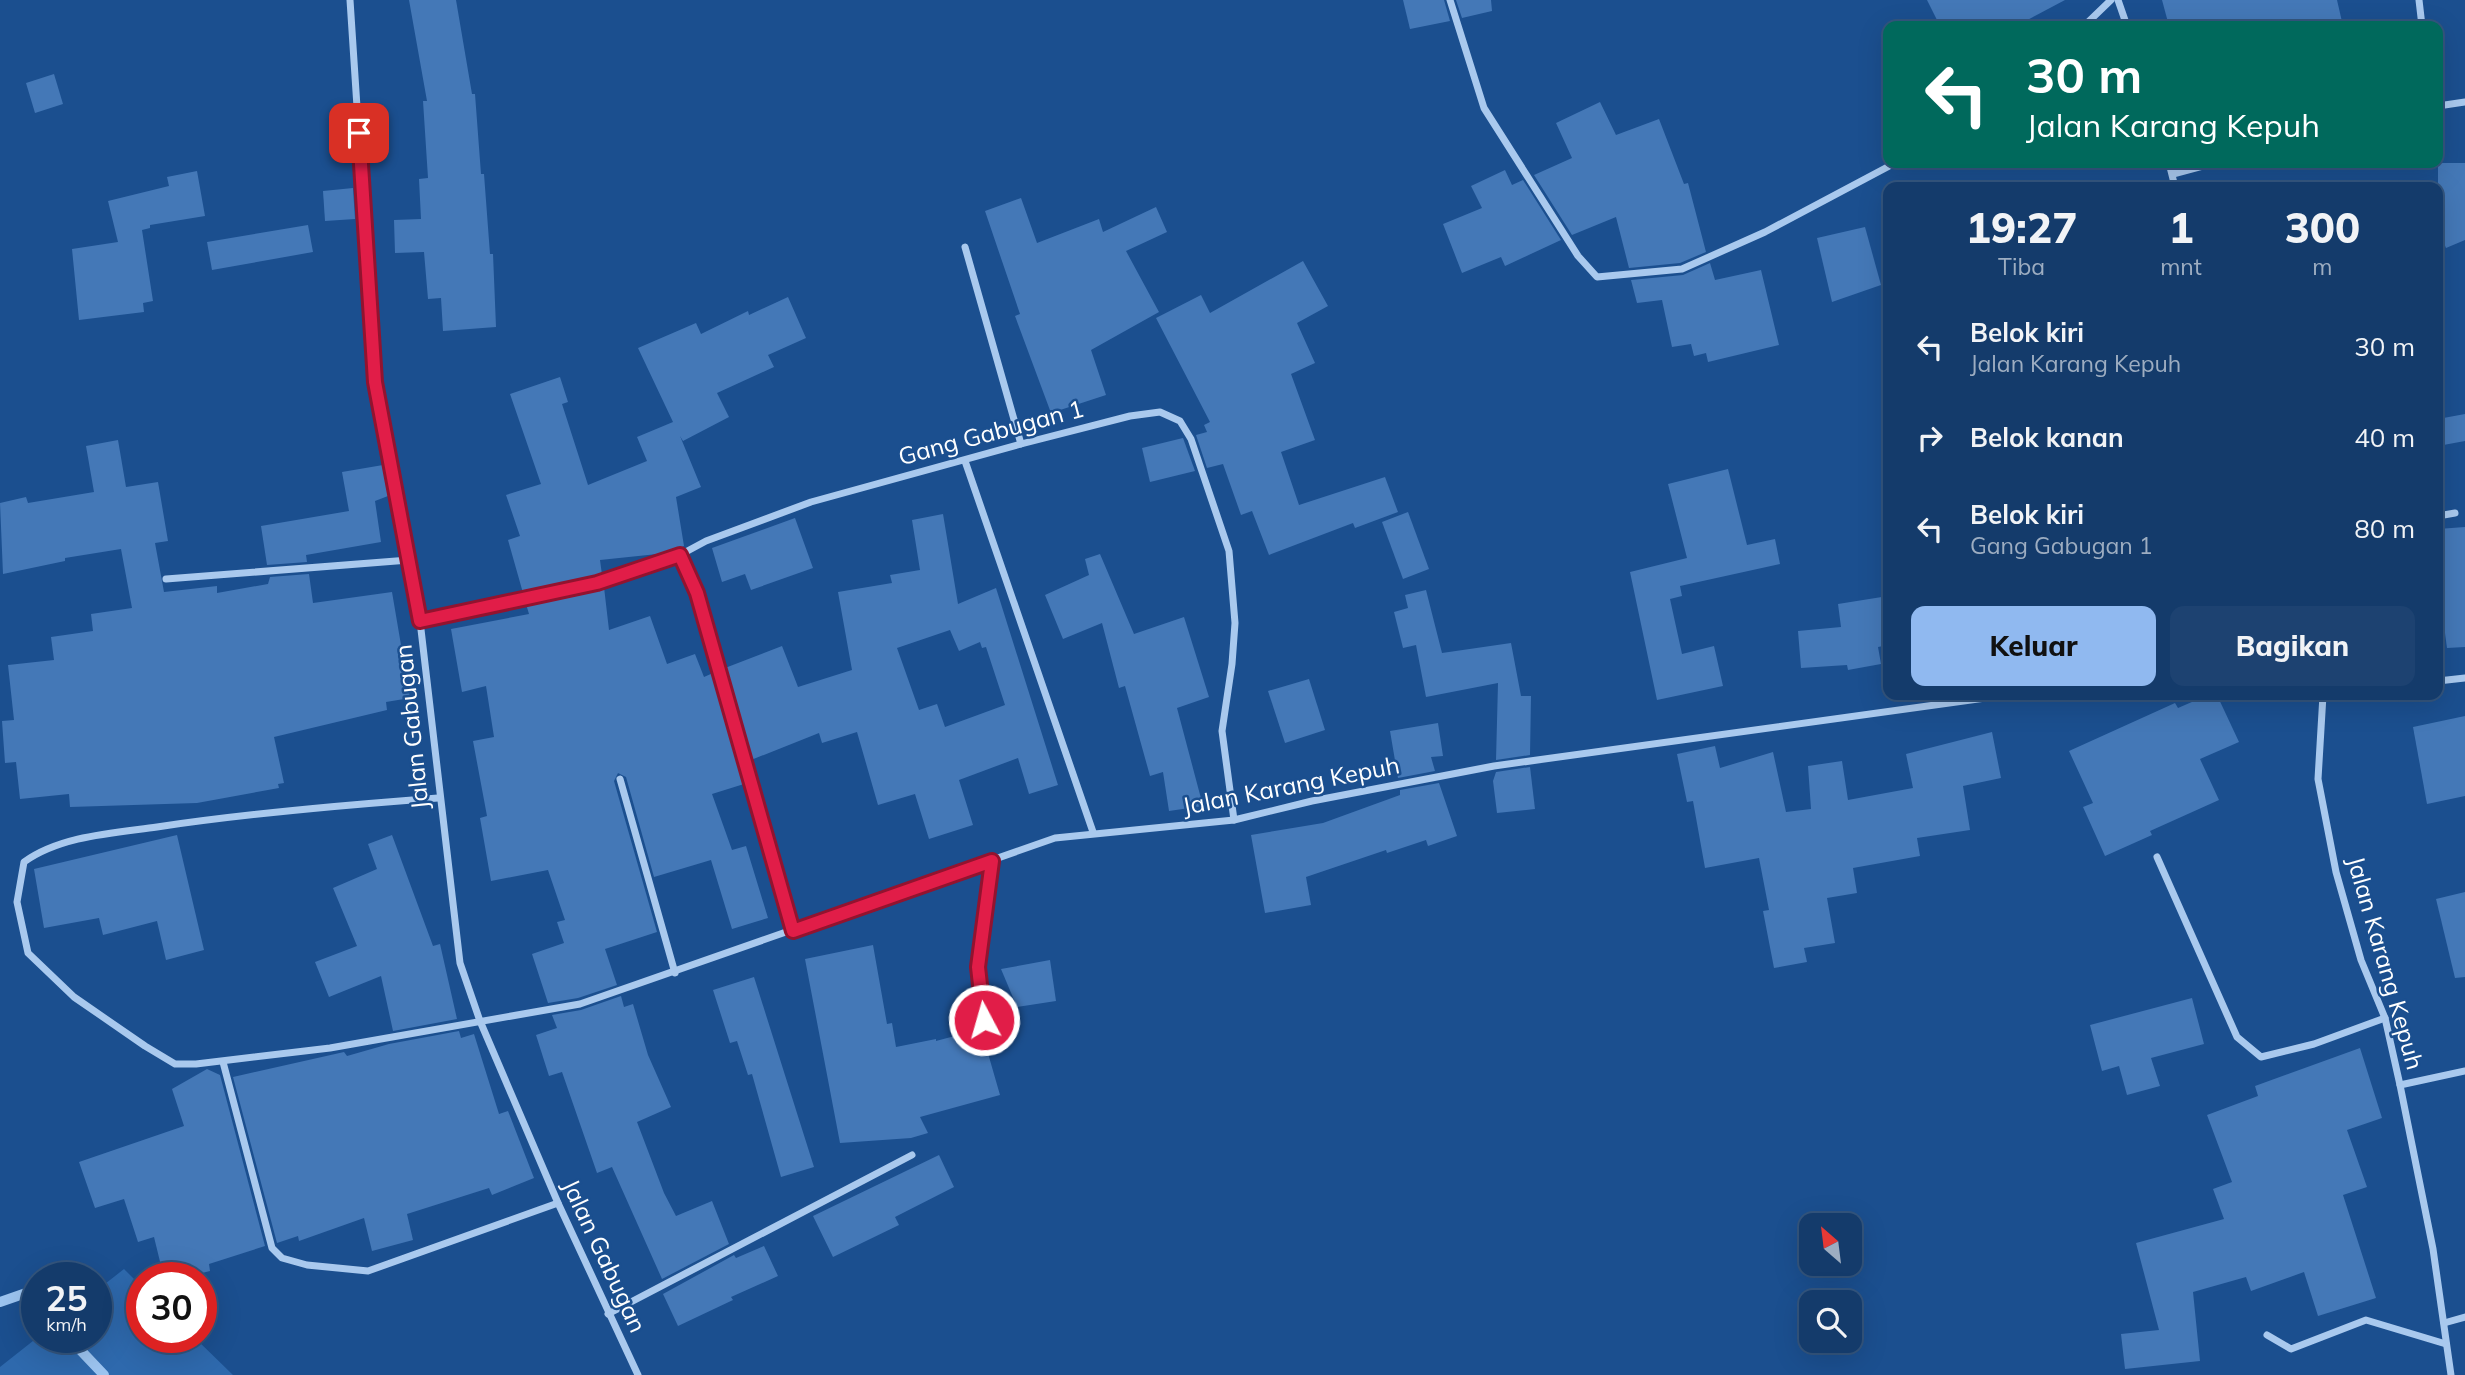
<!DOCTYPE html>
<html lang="id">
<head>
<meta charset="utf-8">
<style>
  body { margin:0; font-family:Mulish,sans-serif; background:#1d4271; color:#f1f3f6; height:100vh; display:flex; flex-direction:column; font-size:26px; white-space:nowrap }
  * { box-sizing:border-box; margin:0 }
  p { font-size:23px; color:#9dadc1 }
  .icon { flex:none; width:38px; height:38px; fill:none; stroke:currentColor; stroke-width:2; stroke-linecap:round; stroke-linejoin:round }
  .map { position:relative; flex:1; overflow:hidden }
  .sheet { position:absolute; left:1883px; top:182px; width:560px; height:518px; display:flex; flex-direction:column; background:#143b6b; border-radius:14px; box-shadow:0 7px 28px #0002,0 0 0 2px #33557e }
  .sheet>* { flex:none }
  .top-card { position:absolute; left:1883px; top:21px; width:560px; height:147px; border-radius:14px; box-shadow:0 7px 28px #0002,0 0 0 2px #33557e; background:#00695c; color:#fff; overflow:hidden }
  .needle { width:46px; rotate:332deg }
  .fabs { position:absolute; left:1799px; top:1213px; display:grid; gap:14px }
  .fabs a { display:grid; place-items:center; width:63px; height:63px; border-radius:14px; background:#143b6b; box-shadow:0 7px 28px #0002,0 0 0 2px #33557e; font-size:35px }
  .speed { position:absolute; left:21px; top:1262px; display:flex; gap:14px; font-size:35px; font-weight:700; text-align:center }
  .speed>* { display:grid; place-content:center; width:91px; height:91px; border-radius:50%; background:#143b6b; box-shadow:0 7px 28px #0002,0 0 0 2px #33557e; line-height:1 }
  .speed small { font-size:18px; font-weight:400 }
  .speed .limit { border:10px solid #d22; background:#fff; color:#111 }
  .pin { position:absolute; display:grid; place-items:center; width:60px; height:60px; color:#fff; margin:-30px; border-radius:14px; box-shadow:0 4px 10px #0006 }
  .me { position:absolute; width:77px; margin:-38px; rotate:354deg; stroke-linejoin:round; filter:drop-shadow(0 0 5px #0008) }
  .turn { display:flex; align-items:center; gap:24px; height:147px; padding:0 28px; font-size:32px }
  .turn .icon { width:91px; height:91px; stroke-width:2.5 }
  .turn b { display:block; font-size:49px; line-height:60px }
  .eta { display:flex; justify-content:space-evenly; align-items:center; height:119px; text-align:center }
  .eta b { font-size:42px; font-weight:800; line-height:49px }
  .cta { display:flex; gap:14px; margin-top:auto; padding:14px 28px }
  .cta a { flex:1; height:80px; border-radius:14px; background:#90b9f0; color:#111; font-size:28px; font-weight:800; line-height:80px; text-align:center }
  .cta a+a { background:#1d4271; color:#f1f3f6 }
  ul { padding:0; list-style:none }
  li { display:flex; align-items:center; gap:21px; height:91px; padding:0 28px }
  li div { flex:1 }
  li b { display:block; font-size:26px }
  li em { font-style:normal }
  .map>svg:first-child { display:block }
  .green { fill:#2e69ad }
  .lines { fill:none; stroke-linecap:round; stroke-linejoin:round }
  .stream { stroke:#9cc4f0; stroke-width:10 }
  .building { fill:#4478b7; fill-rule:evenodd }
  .street { stroke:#a9c9ee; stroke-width:7 }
  .route-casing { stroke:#92132f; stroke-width:18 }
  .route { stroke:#e11d48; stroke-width:12 }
  .labels { text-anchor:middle; stroke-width:5; stroke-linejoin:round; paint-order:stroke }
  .street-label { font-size:24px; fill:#fff; stroke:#1b4f8f }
</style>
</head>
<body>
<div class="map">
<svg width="2465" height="1375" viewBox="0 0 2465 1375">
  <rect width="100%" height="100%" fill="#1b4f8f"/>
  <path class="green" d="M124 1269 142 1287V1337H194L233 1375H0V1367L38 1337H96V1291Z"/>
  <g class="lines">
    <g class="stream">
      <path d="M0 1302 26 1293 37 1304"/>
      <path d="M68 1337 104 1375"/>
    </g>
  </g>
  <g class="building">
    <path d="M409 0H456L472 94H475L481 174H484L490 254H493L496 327 443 331 441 298 428 299 424 252 395 253 394 220 421 219 419 179 428 178 423 101H427Z"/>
    <path d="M1403 0H1444L1450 21 1410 29Z"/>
    <path d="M1456 0H1491L1492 11 1462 18Z"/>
    <path d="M1927 0H2065L2016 26H1940Z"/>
    <path d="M2162 0H2337L2343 26H2169Z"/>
    <path d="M54 74 63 104 35 113 26 83Z"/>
    <path d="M1600 102 1616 135 1659 119 1684 184 1688 183 1706 252 1680 263 1629 268 1616 217 1572 235 1534 175 1572 158 1556 123Z"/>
    <path d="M2438 163H2465V240L2446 248 2438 229Z"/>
    <path d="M1505 170 1512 185 1523 180 1561 240 1505 266 1501 257 1462 273 1443 224 1482 208 1471 186Z"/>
    <path d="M197 171 205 216 150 225V228L142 230 153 301 143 303 144 312 79 320 72 249 118 242 108 201 169 186 167 177Z"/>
    <path d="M353 188 355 219 325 221 323 191Z"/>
    <path d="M1021 198 1037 243 1099 219 1103 232 1156 207 1167 232 1126 251 1159 312 1091 350 1106 395 1051 413 1015 316 1020 314 985 211Z"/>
    <path d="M308 225 313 252 212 270 207 242Z"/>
    <path d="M1865 227 1881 285 1832 302 1817 238Z"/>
    <path d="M1303 261 1328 306 1297 323 1315 363 1291 374 1315 440 1281 452 1299 505 1385 477 1398 512 1355 528 1353 523 1269 555 1252 511 1241 515 1223 464 1207 468 1196 435 1207 432 1204 425 1210 422 1156 318 1201 295 1210 313Z"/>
    <path d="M1710 263 1715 280 1761 270 1779 345 1708 362 1706 353 1694 356 1691 344 1672 347 1662 300 1637 303 1631 280 1683 275Z"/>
    <path d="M788 297 806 338 768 355 774 367 717 393 729 417 683 441 680 436 701 487 676 497 684 546 667 553 600 560 602 575 523 593 508 540 520 536 506 495 541 484 510 394 560 377 568 402 562 404 588 485 647 461 637 437 673 422 638 348 696 323 701 334 748 311 749 315Z"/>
    <path d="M2465 414V441L2438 446V419Z"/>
    <path d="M1183 438 1195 471 1150 482 1142 448Z"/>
    <path d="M118 440 126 487 158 482 168 541 155 543 164 592 217 586V593L268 584 270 577 309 574 313 603 392 592 410 698 386 702 387 710 274 737 284 783 278 784 279 788 197 803 70 807 69 794 20 799 16 762 5 763 2 721 14 720 8 665 54 660 51 637 93 631 91 614 132 608 121 549 65 558V561L3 574 0 503 26 497 28 503 94 492 86 446Z"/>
    <path d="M383 465 388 496 375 501 381 542 306 555 307 562 267 565 261 526 349 511 342 472Z"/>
    <path d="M1728 469 1747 545 1775 539 1780 564 1680 586 1682 596 1670 599 1682 654 1714 646 1723 686 1657 700 1630 572 1687 558 1668 484Z"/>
    <path d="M1408 512 1429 569 1403 579 1382 522Z"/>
    <path d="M943 514 958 604 996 588 1058 785 1029 794 1018 758 959 780 973 825 929 839 915 794 878 805 857 732 822 743 819 733 751 760 725 668 782 646 798 687 852 670 838 592 892 583 890 575 920 570 912 520ZM950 630 959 651 980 642 982 648 986 647 1005 705 945 727 937 704 919 710 897 648Z"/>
    <path d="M795 518 813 568 751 590 745 574 722 582 712 548Z"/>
    <path d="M2465 527V647L2447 648 2438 581V529Z"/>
    <path d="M1100 554 1134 634 1184 617 1209 697 1177 708 1203 806 1169 811 1163 772 1150 776 1125 686 1119 688 1102 623 1063 639 1045 595 1089 575 1085 559Z"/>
    <path d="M604 587 609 630 650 616 667 664 695 654 704 677 713 673 744 784 712 794 732 850 746 846 768 918 732 929 711 860 654 877 626 777 618 773 614 781 657 932 605 949 617 985 578 998 548 1003 532 954 564 943 557 922 565 920 548 870 491 881 480 818 487 816 473 741 494 737 486 686 462 692 451 629 529 614 526 604Z"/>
    <path d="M1426 590 1442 653 1511 643 1521 696H1531L1530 755 1496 760 1498 683 1426 697 1416 645 1403 648 1394 612 1408 608 1405 595Z"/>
    <path d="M1888 596V645L1878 647 1881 664 1848 670 1847 665 1801 668 1798 631 1841 627 1838 604Z"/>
    <path d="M1309 679 1325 730 1285 743 1268 691Z"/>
    <path d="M2208 695H2217L2239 742 2200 759 2219 800 2150 831 2152 835 2105 856 2083 807 2093 803 2069 751 2175 703 2178 708Z"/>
    <path d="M2465 716V796L2427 804 2413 727Z"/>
    <path d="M1438 723 1443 756 1431 757 1435 771 1398 778 1390 731Z"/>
    <path d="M1992 732 2001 778 1963 786 1970 830 1917 838 1920 856 1853 868 1857 893 1827 898 1835 943 1804 948 1807 962 1774 968 1763 911 1769 910 1759 858 1705 868 1693 801 1687 802 1677 754 1715 746 1720 768 1773 752 1786 812 1811 809 1808 766 1842 761 1848 800 1913 788 1906 754Z"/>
    <path d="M1530 767 1535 809 1497 813 1493 781 1496 772Z"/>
    <path d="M1439 783 1457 836 1428 846 1426 840 1387 853 1386 850 1306 877 1311 905 1265 913 1251 835 1323 823 1400 795V790Z"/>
    <path d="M177 835 204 950 166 960 157 921 103 935 99 918 44 928 34 869Z"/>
    <path d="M392 835 433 946 440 944 457 1019 393 1031 381 976 329 997 315 962 357 946 333 888 377 869 368 844Z"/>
    <path d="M2465 892V977L2455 978 2436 899Z"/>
    <path d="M873 945 887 1024 892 1023 896 1047 936 1039V1041L981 1029 1000 1095 920 1117 928 1133 911 1138 840 1143 805 959Z"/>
    <path d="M1050 960 1056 1001 1017 1007 1001 969Z"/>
    <path d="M754 977 814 1167 781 1177 752 1074 748 1075 737 1041 730 1043 713 990Z"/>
    <path d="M621 996 624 1007 633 1004 648 1055 671 1107 637 1122 664 1193 676 1216 712 1201 729 1244 662 1279 612 1167 597 1173 562 1072 549 1076 536 1035 557 1028 552 1015 581 1010Z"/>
    <path d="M2192 998 2204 1044 2151 1058 2160 1086 2127 1095 2119 1066 2102 1071 2090 1025Z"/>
    <path d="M459 1031 461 1038 474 1034 499 1114 508 1111 534 1178 492 1195 489 1188 407 1214 413 1240 372 1251 364 1218 299 1241 298 1236 277 1243 233 1077 344 1052 347 1056 389 1044Z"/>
    <path d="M2360 1048 2382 1118 2347 1130 2367 1187 2343 1195 2376 1298 2318 1316 2304 1272 2251 1291 2246 1277 2193 1292 2200 1361 2125 1369 2121 1334 2159 1330 2136 1243 2224 1219 2213 1189 2232 1182 2207 1115 2258 1096 2255 1086Z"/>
    <path d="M207 1069 220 1075 265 1246 209 1264 210 1271 182 1278H164L154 1237 138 1242 124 1199 95 1208 79 1162 184 1126 172 1089Z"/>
    <path d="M939 1155 954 1187 895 1217 899 1225 833 1257 813 1216Z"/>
    <path d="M764 1246 778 1276 731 1297 733 1300 678 1326 663 1294 734 1255 736 1258Z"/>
  </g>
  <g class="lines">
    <g class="street">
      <path d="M350 0 375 382 420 621 460 963 480 1021 558 1203 638 1375"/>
      <path d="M1450 0 1484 108 1578 256 1597 277 1682 269 1765 232 1895 163"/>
      <path d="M2118 0 2127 26"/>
      <path d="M2419 0 2422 26"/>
      <path d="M2084 26 2111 0"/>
      <path d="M2438 106 2465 102"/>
      <path d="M2169 163 2175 187"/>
      <path d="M2173 174 2214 163"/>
      <path d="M965 247 1021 444"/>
      <path d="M965 461 1093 832"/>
      <path d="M2438 516 2455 513"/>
      <path d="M680 555 697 593 793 931"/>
      <path d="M166 579 409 560"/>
      <path d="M420 621 597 583 680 555 706 541 811 502 1021 444 1130 416 1160 412 1180 421 1191 439 1229 551 1235 623 1232 664 1222 731 1234 820"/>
      <path d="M2438 681 2465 678"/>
      <path d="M2323 695 2318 779 2336 872 2361 960 2385 1018 2400 1085 2433 1249 2451 1375"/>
      <path d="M620 779 675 973"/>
      <path d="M438 798C344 805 250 813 157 827 113 833 60 836 24 862L17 902 28 953 74 997 145 1046 175 1064H196L330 1048 580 1004 1055 838 1234 820 1312 801 1494 766 2007 695"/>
      <path d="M2157 857 2237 1037 2261 1057 2314 1044 2385 1018"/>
      <path d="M990 1036C968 980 985 918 992 861"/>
      <path d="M223 1062 272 1248 282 1258 307 1265 368 1271 558 1203"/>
      <path d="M2400 1085 2465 1071"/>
      <path d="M608 1314 912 1155"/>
      <path d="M2444 1323 2465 1317"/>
      <path d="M2267 1335 2291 1349 2366 1320 2446 1344"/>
    </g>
  </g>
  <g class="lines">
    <g class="route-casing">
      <path id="route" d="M359 133 375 382 420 621 597 583 680 555 697 593 793 931 992 861 978 967 984 1020"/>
    </g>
    <use href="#route" class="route"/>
  </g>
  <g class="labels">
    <g class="street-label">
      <text transform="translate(991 433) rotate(-15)" y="8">Gang Gabugan 1</text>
      <text transform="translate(412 727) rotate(-96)" y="8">Jalan Gabugan</text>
      <text transform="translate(1291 786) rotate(-11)" y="8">Jalan Karang Kepuh</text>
      <text transform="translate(2385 963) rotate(74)" y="8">Jalan Karang Kepuh</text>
      <text transform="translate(604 1256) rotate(65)" y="8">Jalan Gabugan</text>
    </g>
  </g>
</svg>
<div class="fabs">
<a><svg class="needle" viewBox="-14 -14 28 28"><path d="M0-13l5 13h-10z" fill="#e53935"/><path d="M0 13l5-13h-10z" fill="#9dadc1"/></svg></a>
<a><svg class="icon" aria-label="search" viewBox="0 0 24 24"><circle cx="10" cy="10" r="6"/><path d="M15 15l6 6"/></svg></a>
</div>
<div class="speed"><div>25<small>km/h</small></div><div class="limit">30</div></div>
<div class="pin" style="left:359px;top:133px;background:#d93025"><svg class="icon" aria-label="arrive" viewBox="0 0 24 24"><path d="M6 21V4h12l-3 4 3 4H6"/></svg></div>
<svg class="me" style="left:984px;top:1020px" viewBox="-20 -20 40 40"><circle r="17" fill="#e11d48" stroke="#fff" stroke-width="3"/><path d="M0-11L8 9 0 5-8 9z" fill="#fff"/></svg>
<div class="top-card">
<div class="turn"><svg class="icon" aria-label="left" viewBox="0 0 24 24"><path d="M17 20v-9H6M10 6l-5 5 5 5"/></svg><div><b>30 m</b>Jalan Karang Kepuh</div></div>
</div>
<section class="sheet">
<div class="eta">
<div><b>19:27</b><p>Tiba</p></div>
<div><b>1</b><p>mnt</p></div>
<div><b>300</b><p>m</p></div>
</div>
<ul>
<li><svg class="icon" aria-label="left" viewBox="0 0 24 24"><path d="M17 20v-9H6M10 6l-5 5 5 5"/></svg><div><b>Belok kiri</b><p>Jalan Karang Kepuh</p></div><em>30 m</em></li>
<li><svg class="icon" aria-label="right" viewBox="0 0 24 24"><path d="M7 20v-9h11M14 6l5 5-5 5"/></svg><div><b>Belok kanan</b></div><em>40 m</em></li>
<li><svg class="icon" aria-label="left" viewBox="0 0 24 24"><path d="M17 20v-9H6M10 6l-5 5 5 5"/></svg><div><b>Belok kiri</b><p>Gang Gabugan 1</p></div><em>80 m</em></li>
</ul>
<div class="cta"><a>Keluar</a><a>Bagikan</a></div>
</section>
</div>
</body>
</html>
